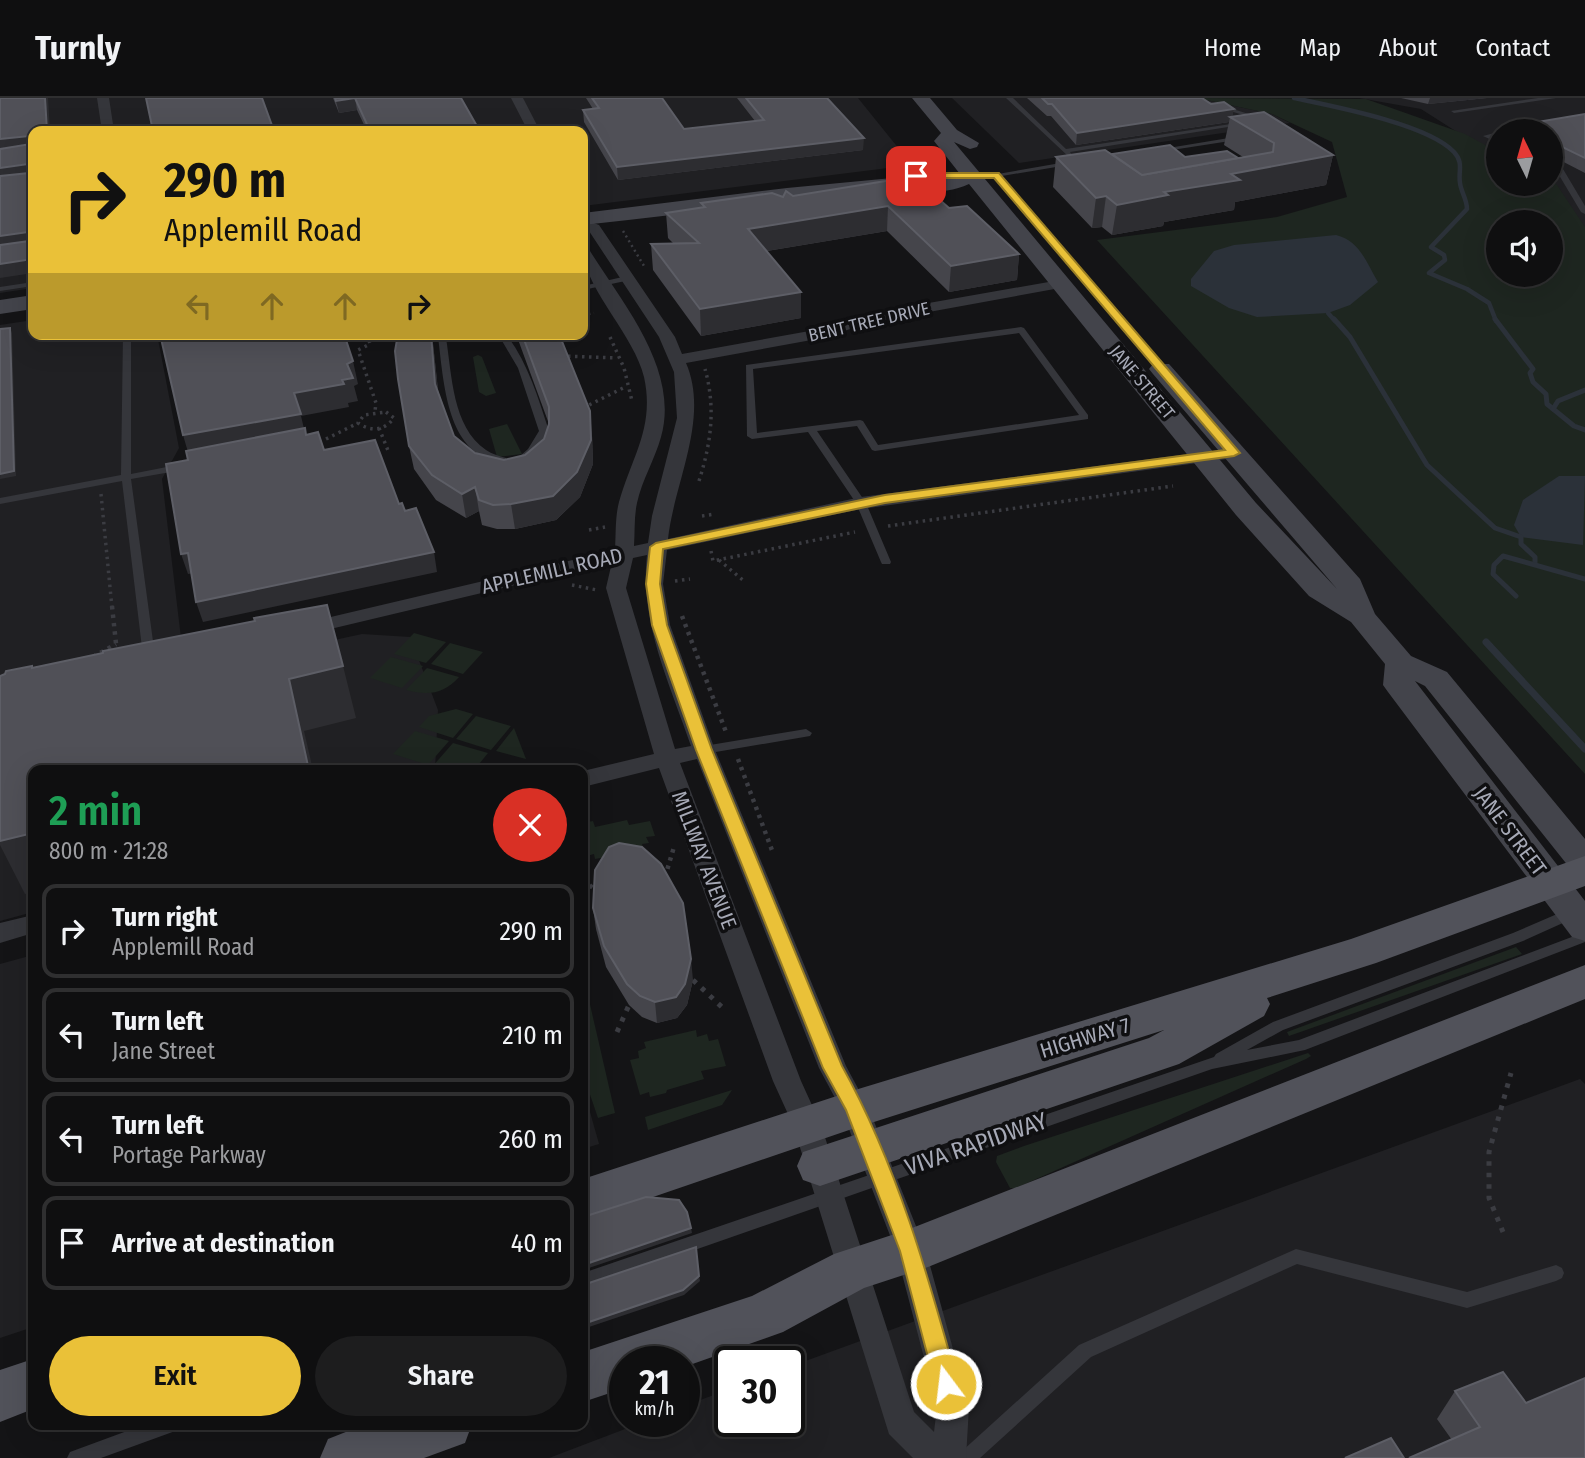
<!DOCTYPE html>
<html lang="en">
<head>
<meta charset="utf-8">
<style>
  body { margin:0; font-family:"Fira Sans Condensed",sans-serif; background:#1d1d1e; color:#f1f3f6; height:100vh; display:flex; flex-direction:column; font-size:26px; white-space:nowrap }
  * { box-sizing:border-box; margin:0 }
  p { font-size:23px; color:#9b9c9f }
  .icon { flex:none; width:38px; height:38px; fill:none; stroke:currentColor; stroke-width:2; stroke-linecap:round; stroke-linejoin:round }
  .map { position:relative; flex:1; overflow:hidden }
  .details { position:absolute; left:28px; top:667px; width:560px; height:665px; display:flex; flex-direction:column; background:#0f0f10; border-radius:14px; box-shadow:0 7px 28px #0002,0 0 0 2px #2f2f30 }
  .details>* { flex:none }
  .hud { position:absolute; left:28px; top:28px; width:560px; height:214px; border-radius:14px; box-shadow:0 7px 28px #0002,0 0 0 2px #2f2f30; background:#eac138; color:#111; overflow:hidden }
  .needle { width:46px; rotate:355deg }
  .tools { position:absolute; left:1486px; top:21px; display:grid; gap:14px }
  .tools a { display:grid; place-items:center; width:77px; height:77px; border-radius:50%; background:#0f0f10; box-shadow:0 7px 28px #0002,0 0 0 2px #2f2f30; font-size:35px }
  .speed { position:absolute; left:609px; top:1248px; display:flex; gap:14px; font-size:35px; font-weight:700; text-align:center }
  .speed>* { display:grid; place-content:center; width:91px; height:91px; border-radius:50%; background:#0f0f10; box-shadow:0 7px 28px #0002,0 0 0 2px #2f2f30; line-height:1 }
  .speed small { font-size:18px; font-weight:400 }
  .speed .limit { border:4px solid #111; border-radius:10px; background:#fff; color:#111 }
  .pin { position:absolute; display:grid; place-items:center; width:60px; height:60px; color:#fff; margin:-30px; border-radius:14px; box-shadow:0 4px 10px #0006 }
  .me { position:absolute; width:77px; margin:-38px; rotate:345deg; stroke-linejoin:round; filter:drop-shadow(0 0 5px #0008) }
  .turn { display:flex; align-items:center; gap:24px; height:147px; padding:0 21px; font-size:32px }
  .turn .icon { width:91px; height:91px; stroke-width:2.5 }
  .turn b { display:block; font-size:49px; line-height:60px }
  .lanes { display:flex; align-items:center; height:66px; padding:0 21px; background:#0003; justify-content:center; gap:35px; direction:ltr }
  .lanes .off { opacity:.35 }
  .round { display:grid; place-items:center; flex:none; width:74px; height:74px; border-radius:37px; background:#1d1d1e }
  .headline { display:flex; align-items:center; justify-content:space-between; height:119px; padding:0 21px }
  h1 { font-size:42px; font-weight:600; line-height:52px; color:#1e9e55 }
  .button { display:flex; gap:14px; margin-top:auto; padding:14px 21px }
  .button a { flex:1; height:80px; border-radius:42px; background:#eac138; color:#111; font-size:28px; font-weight:600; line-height:80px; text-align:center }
  .button a+a { background:#1d1d1e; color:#f1f3f6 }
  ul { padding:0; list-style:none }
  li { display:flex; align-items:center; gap:21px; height:94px; margin:0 14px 10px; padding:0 7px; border:4px solid #2f2f30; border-radius:14px }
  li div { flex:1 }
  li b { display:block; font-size:26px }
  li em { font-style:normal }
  header { display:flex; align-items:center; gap:42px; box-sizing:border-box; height:98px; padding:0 35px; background:#0f0f10; border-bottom:2px solid #2f2f30 }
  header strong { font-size:33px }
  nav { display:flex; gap:38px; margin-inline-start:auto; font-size:24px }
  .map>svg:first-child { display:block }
  .built { fill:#202023 }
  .green { fill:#1e2620; fill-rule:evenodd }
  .water { fill:#2b3139 }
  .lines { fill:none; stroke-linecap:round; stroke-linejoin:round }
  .stream-far2 { stroke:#2b3139; stroke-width:4.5 }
  .stream-far1 { stroke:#2b3139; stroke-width:5 }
  .stream { stroke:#2b3139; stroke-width:7 }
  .path-far3 { stroke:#3b3c42; stroke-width:2.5; stroke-dasharray:2 3.5; stroke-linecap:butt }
  .path-far2 { stroke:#3b3c42; stroke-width:3.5; stroke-dasharray:2.5 4.5; stroke-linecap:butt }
  .path-far1 { stroke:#3b3c42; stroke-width:4.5; stroke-dasharray:3.5 5; stroke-linecap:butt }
  .path { stroke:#3b3c42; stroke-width:5; stroke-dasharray:4.5 7; stroke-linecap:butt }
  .lane { fill:#35363b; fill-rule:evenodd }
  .street { fill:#35363b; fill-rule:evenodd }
  .secondary { fill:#43444b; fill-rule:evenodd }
  .primary { fill:#51525a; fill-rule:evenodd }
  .wall { fill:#45454b }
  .shaded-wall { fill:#2d2d31 }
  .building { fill:#505057; stroke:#5d5e66; stroke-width:2 }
  .route { fill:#eac138; stroke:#987d24; stroke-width:2 }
  .labels { text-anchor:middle; stroke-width:7; stroke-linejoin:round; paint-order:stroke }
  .far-street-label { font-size:18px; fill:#a6a9b6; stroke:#0f0f11 }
  .street-label { font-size:21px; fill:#a6a9b6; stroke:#0f0f11 }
  .near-street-label { font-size:24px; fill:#a6a9b6; stroke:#0f0f11 }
</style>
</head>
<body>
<header>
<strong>Turnly</strong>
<nav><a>Home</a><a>Map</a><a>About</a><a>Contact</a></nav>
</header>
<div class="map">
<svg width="1585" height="1360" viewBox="0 0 1585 1360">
  <rect width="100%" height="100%" fill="#141416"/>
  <g class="built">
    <path d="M0 0H858L912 67 583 108V33H33V190L0 195Z"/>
    <path d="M952 0H1197L1272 16 1290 25 1019 65Z"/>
    <path d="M1359 0H1585V159L1550 86V33H1498V54L1465 39 1421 11Z"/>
    <path d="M33 222V236H157L179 350 162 381 181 540 0 578V227Z"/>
    <path d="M362 536 410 539 438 612 435 672H33V814L0 823V615Z"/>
    <path d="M33 857V1229L0 1240V866Z"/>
    <path d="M1580 981 1585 986V1360H549L646 1323H684V1308L730 1291V1323H789V1269Z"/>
    <path d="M583 989 599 1046 583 1051Z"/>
  </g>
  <g class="green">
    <path d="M1197 0 1366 1 1465 36 1498 54V86H1550L1551 83 1557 87 1585 129V676L1097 142 1277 119 1347 99 1332 44 1272 16ZM1498 124H1550V177H1498Z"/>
    <path d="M478 257 482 259 496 295 486 298 479 294 473 259Z"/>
    <path d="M507 326 522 356 497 359 489 331Z"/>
    <path d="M414 535 446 544 426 565 394 556Z"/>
    <path d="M450 545 483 554 463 576 431 566Z"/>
    <path d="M391 559 423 568 402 590 370 580Z"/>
    <path d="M427 570 459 579C444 596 428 598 406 592Z"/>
    <path d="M456 611 473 616 453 640 419 629 429 618Z"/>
    <path d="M476 618 511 628 491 652 456 641Z"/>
    <path d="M514 630 526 661 496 653Z"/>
    <path d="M415 633 449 643 428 667 393 656Z"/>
    <path d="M453 645 488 655 475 671 470 672 432 669Z"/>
    <path d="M627 722 629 727 650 723 655 738 646 739 649 745 642 746 644 752 595 761 594 756 583 759V725L593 723 595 729Z"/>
    <path d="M1516 849 1522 856 1289 938 1287 934Z"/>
    <path d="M583 876 615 1015 598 1020 583 976Z"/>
    <path d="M696 932 697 939 707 936 709 943 718 941 726 968 701 973 704 981 667 992 666 995 650 999 649 994 640 997 630 962 639 960 638 953 646 950 644 944Z"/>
    <path d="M1308 955 1311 958 1306 961 1016 1090H1010L996 1064 997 1058 1024 1048Z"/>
    <path d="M732 992 722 1007 648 1032 645 1019Z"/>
  </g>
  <g class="water">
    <path d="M1336 137C1360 143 1366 164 1378 184L1350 207 1328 215 1257 219 1229 210 1191 188V181L1214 153 1234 147Z"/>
    <path d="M1559 378H1585L1583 447 1521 439 1514 427 1523 402Z"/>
  </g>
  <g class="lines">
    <g class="stream-far2">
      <path d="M1294 0C1332 8 1428 26 1454 54 1464 65 1458 73 1460 85 1461 94 1467 101 1467 111L1431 149 1444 157 1445 162 1429 175 1467 191 1489 205 1496 223"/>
      <path d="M1328 215 1335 223"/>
    </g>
    <g class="stream-far1">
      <path d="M1334 221 1350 239 1427 367 1495 430 1521 439V446L1535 459V465"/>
      <path d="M1495 221 1533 271 1530 275 1533 284 1546 296 1547 306 1574 328 1585 332"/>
      <path d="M1553 311 1558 303 1585 292"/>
      <path d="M1516 498 1493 476 1494 467 1503 458 1585 481"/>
    </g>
    <path class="stream" d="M1486 544 1585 651"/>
    <g class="path-far3">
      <path d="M623 133 644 168"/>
      <path d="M583 217 594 215"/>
    </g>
    <g class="path-far2">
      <path d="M367 236 370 246 358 252 376 305 375 313"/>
      <path d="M610 239 624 270 632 303"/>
      <path d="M561 258 617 260"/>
      <path d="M583 310 625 289"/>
      <path d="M386 314 394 320C384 333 371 334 358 325L364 317Z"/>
      <path d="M379 330 389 355"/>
      <path d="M326 341 358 325"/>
      <path d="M699 383C711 345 716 310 705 271"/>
      <path d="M101 396 112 510"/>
      <path d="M702 418 715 416"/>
      <path d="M888 428 1173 388"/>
      <path d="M589 432 605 429"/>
      <path d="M711 453 713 463 855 434"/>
      <path d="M719 462 744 483"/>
      <path d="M675 483 690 481"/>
      <path d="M572 487 597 492"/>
    </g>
    <g class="path-far1">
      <path d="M112 508 117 555"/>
      <path d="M682 518 726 634"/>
      <path d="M93 559 116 546"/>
      <path d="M738 661 773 755"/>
      <path d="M665 779 674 749"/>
      <path d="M583 782 597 793"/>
    </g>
    <g class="path">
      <path d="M693 882 724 911"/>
      <path d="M617 934 629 907"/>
      <path d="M1503 1134 1489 1100V1054L1511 975"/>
    </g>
    <g class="lane">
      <path d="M1006 0H1013L1066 51 1244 24 1247 26 1070 54 1072 57 1069 59Z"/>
      <path d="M1187 0H1197L1265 21 1260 22Z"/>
      <path d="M1538 0H1556L1454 15 1451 13Z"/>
      <path d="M1498 34V38L1494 39 1498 41V45L1483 38Z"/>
      <path d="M1241 38 1243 39V41L1159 54 1156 52Z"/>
      <path d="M1072 63 1074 64V66L996 79 992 77Z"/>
      <path d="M1550 65 1563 71 1585 108V116L1581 114 1556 72 1550 70Z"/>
      <path d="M627 178 631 180 630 182 583 192V188Z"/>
      <path d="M33 184V188L0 193V189Z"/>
      <path d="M1021 229 1024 230 1088 317V321L875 353 872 352 857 328 817 333 866 405 891 464 890 466H882L881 464 856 405 808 334 752 341 747 338 746 267ZM1019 235 1079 317 878 347 863 323 860 322 757 335 753 271Z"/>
      <path d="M123 236H131V376L182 366 187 369 182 372 131 381 155 558 149 561 143 558 122 383 0 406V400L121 377Z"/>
      <path d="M440 236H450L446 240C452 276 452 329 486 352 492 356 499 358 506 360V364L503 365C496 363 488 361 482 358 445 339 443 275 438 239Z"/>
      <path d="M498 236H506C528 265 538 299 549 333L535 355 524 362 519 359 528 351 539 333 518 270Z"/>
      <path d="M806 631 812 635 810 638 704 656 698 652 704 648Z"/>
      <path d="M1585 804V815L1523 843 1283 932 1247 952 1299 942 1585 834V844L1305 952 1212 971 583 1191V1175L1214 959 1216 956 1273 924 1513 835Z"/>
      <path d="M1296 1151 1467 1194 1556 1167 1562 1170 1564 1175 1562 1180 1556 1183 1467 1210 1297 1166 1091 1259 980 1360H958L961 1354 1079 1247Z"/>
      <path d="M146 1326H181L178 1332 101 1360H67L70 1354Z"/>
    </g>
    <g class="street">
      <path d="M97 0H109L114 33H102Z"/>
      <path d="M511 0H523L540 33H528Z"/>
      <path d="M583 121 599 127 675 239 682 256 815 232 872 215 1060 182 1067 186 1060 190 874 224 817 241 686 265C710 320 674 385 668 441L861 399 1234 350 1243 355 1234 360 861 411 667 452 663 486 670 527 715 652 846 968 869 1011 926 1153 969 1309 966 1360H913L889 1336 793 1027 773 983 659 670 583 689V673L654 656 606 490 612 464 301 538 291 532 301 526 615 452C616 436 615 419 619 404 632 358 655 329 644 279 634 236 581 187 583 149L590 153C623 206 680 272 661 339 655 361 642 382 637 405 634 418 635 434 634 448L648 445 652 418 677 320 674 274 659 239 589 133 583 130ZM647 457C639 523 670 586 691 648L675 651 626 490 633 460ZM697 661 819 970 842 1013 896 1153 937 1309 934 1334 914 1314 821 1027 801 983 680 665Z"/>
      <path d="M33 817V835L0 845V825Z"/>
    </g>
    <g class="secondary">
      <path d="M912 0H930L957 32 979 45 977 49 970 51 954 44 1256 405 1337 491 1153 276 1149 271 1153 266H1169L1360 481 1375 516 1411 558 1447 574 1585 741V778L1573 774 1425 588 1415 583 1585 803V843L1572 839 1388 594 1383 587 1385 566 1351 524 1309 498 1236 417 969 86C940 100 904 91 874 94 777 103 680 117 583 127V115L787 90 903 79 923 82 960 76 934 43 941 35Z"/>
      <path d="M33 197V211L0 216V202Z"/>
    </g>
    <g class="primary">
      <path d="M1585 758V788L1376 865 1267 900 1270 906 1264 918 1179 966 820 1088 803 1082 797 1068 803 1054 1149 940 1164 932 855 1030 583 1123V1081L855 992 1351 841Z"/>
      <path d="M1585 867V901L928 1169 864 1190 783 1234 684 1269V1264H625V1290L583 1304V1254L752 1198 834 1156 907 1132Z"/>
      <path d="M33 1261V1311L0 1324V1272Z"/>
      <path d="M366 1326H472L465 1345 424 1360H320L328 1341Z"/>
    </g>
  </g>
  <g class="wall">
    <path d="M333 0H461L478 30 479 33H367L357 12 339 15Z"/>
    <path d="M586 0H662L684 31 755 23 737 0H827L863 52 618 82 584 24 583 12 593 11Z"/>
    <path d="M1027 0H1202L1211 6 1234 11 1232 18 1333 57 1326 87 1235 104 1234 112 1164 124 1163 128 1112 137 1102 129 1092 130 1053 89 1056 59 1112 56 1185 59H1243L1224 47 1229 24 1076 47 1051 18H1047Z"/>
    <path d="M1401 0H1487L1428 6Z"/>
    <path d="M1585 16V75L1550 57V33H1517L1519 27Z"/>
    <path d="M793 98 920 105 949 110 1019 156 1017 182 949 194 887 133 767 153 801 220 701 238 653 172 651 146H674L668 140 666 115 702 110 701 105Z"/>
    <path d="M398 236H432L438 293 454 338 475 355 504 362 525 357 544 341 549 326 516 236H559L592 337 593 366 580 399 556 422 515 431H497L482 427 479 413 466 420 436 402 414 371 409 348Z"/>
    <path d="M593 810 693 882 687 907 677 920 657 925 642 919 629 907 606 869 596 831Z"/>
    <path d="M1455 1293 1526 1305 1585 1360 1452 1342 1437 1321Z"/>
  </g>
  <g class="shaded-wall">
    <path d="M45 0H48L50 33H47Z"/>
    <path d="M355 0 357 12 339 15 336 3Z"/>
    <path d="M1430 0H1487L1428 6Z"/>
    <path d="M1234 11 1232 20 1230 19 1229 24 1076 47 1077 35Z"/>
    <path d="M478 30 479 33H467V31Z"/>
    <path d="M29 38 33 50 0 54V41Z"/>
    <path d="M864 40 863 52 618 82 617 69Z"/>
    <path d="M1333 57 1326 87 1235 104 1234 112 1164 124 1163 128 1112 137 1117 107 1140 89Z"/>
    <path d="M28 66 33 78 0 83V70Z"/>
    <path d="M1106 98 1102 129 1092 130 1096 100Z"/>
    <path d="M888 108 887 133 749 156 748 131Z"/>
    <path d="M28 134 33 147 0 152V138Z"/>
    <path d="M1019 156 1017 182 949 194 951 168Z"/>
    <path d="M33 161V175L0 180V166Z"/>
    <path d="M801 194V220L701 238 700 211Z"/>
    <path d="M10 230 12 235 16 378 0 381Z"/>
    <path d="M431 236H432L440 309 435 286Z"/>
    <path d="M353 263 358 286 354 288 358 303 348 305 349 309 301 318 306 339 190 361 183 337 294 295 342 282 347 266Z"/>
    <path d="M590 313 592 337 593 366 580 399 556 422 515 431 511 406Z"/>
    <path d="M475 389 479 413 466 420 462 396Z"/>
    <path d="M434 454 437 474 203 524 196 504Z"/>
    <path d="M188 455 195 475 188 476 181 456Z"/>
    <path d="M343 568 356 620 304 633 313 672H292L289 581Z"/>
    <path d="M33 735V794L25 796 0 747V743Z"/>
    <path d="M691 861 693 882 687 907 677 920 657 925 655 904Z"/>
    <path d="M691 1130 692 1135 583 1172V1167Z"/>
    <path d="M699 1178 700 1183 684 1197 583 1231V1226Z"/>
  </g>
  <g class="building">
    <path d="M0 0H45L47 33H33V161L0 166V147L29 143 31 137 28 134 0 138V78L29 75 31 68 28 66 0 70V51L31 46 29 38 0 41Z"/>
    <path d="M146 0H262L274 33H153Z"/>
    <path d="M335 0H461L478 30 467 31 468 33H370L355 0 336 3Z"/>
    <path d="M592 0H662L684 31 764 22 746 0H827L864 40 617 69 583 12 599 10Z"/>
    <path d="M1042 0H1202L1211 6 1224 4 1234 11 1077 35 1052 6H1048Z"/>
    <path d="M1264 14 1333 57 1231 76 1240 82 1164 94 1168 97 1117 107 1106 98 1096 100 1056 59 1105 52 1142 77 1273 54 1274 45 1230 19Z"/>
    <path d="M1585 16V60L1550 43V33H1531L1519 27Z"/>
    <path d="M1170 47 1185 59 1227 53 1238 60 1142 77 1112 56Z"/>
    <path d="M917 78 920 105 940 102 949 110 967 108 1019 156 951 168 888 108 748 131 801 194 700 211 651 146 699 145 666 115 705 109 701 105 772 95 783 99 786 93 793 98Z"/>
    <path d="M10 230 14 373 0 376V231Z"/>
    <path d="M160 236H344L353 263 347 266 353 280 342 282 344 286 294 295 301 316 183 337Z"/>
    <path d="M398 236H431L435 286 454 338 475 355 504 362 525 357 544 341 549 326V309L522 236H559L590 313 591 342 577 374 553 398 511 406 493 407 479 402 475 389 462 396 432 377 409 348 398 281 395 253Z"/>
    <path d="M305 330 306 337 318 334 324 352 375 342 399 406 402 405 405 413 416 410 434 454 196 504 188 455 181 456 166 366 188 362 186 353Z"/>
    <path d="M327 507 343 568 289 581 308 668 292 672H33V735L0 743V578L5 576 6 573 32 568V570L103 555V553L255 523 254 520Z"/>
    <path d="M619 745 642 749 661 766 683 805 691 861 685 886 676 899 655 904 640 898 627 886 604 848 593 810 595 772 609 749Z"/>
    <path d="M646 1099 679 1102 687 1114 691 1130 583 1167V1119Z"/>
    <path d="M696 1149 699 1178 683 1192 583 1226V1187Z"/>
    <path d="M1503 1274 1526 1305 1585 1280V1360H1409L1480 1329 1455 1293Z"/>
    <path d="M1391 1340 1404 1360H1345Z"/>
  </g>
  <path class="route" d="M916 75H999L1240 355 1234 358 885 405 663 451 660 486 667 527 712 652 842 968C897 1067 928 1177 958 1286L954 1293 946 1297 938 1293 935 1286 900 1153 846 1012 823 970 696 652 652 527 646 486 650 449 656 445 885 397 1225 352 994 80H913Z"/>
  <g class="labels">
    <g class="far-street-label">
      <text transform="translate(869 224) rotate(-13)" y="6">BENT TREE DRIVE</text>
      <text transform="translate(1142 284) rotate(50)" y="6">JANE STREET</text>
    </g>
    <g class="street-label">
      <text transform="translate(552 473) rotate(-13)" y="7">APPLEMILL ROAD</text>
      <text transform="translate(1510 733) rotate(53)" y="7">JANE STREET</text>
      <text transform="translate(704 762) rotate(69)" y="7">MILLWAY AVENUE</text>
      <text transform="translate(1085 940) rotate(-17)" y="7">HIGHWAY 7</text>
    </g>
    <g class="near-street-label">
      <text transform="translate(976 1046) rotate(-19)" y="8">VIVA RAPIDWAY</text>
    </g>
  </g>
</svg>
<div class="tools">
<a><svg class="needle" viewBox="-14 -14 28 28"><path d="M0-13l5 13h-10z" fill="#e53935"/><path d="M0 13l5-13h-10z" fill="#9b9c9f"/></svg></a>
<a><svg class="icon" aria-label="sound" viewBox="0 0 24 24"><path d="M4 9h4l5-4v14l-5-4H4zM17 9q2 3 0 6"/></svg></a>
</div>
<div class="speed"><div>21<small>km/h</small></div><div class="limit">30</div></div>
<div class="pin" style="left:916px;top:78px;background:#d93025"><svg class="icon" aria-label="arrive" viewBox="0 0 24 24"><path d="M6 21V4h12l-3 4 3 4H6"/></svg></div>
<svg class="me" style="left:946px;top:1286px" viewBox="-20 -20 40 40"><circle r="17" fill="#eac138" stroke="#fff" stroke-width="3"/><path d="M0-11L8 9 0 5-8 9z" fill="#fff"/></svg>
<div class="hud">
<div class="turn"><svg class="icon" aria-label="right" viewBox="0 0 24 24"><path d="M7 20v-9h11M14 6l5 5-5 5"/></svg><div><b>290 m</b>Applemill Road</div></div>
<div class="lanes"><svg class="icon off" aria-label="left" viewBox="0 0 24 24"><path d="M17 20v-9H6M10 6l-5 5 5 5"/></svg><svg class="icon off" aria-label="ahead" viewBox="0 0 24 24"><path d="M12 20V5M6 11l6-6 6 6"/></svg><svg class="icon off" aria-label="ahead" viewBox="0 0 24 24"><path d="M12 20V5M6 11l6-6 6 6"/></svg><svg class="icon" aria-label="right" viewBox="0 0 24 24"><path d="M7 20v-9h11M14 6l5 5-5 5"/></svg></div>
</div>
<section class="details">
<div class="headline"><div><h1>2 min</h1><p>800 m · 21:28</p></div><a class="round" style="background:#d93025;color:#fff"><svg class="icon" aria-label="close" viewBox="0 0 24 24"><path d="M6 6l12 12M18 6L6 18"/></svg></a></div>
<ul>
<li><svg class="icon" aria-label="right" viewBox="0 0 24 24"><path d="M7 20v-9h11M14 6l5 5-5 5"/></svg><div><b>Turn right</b><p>Applemill Road</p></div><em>290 m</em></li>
<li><svg class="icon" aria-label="left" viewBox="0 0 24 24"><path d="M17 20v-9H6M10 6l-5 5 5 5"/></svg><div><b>Turn left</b><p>Jane Street</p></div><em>210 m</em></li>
<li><svg class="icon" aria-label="left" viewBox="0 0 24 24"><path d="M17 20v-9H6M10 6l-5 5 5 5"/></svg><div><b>Turn left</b><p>Portage Parkway</p></div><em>260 m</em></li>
<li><svg class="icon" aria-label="arrive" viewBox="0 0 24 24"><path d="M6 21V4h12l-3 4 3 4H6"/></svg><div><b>Arrive at destination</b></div><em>40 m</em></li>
</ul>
<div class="button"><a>Exit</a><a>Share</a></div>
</section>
</div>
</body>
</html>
